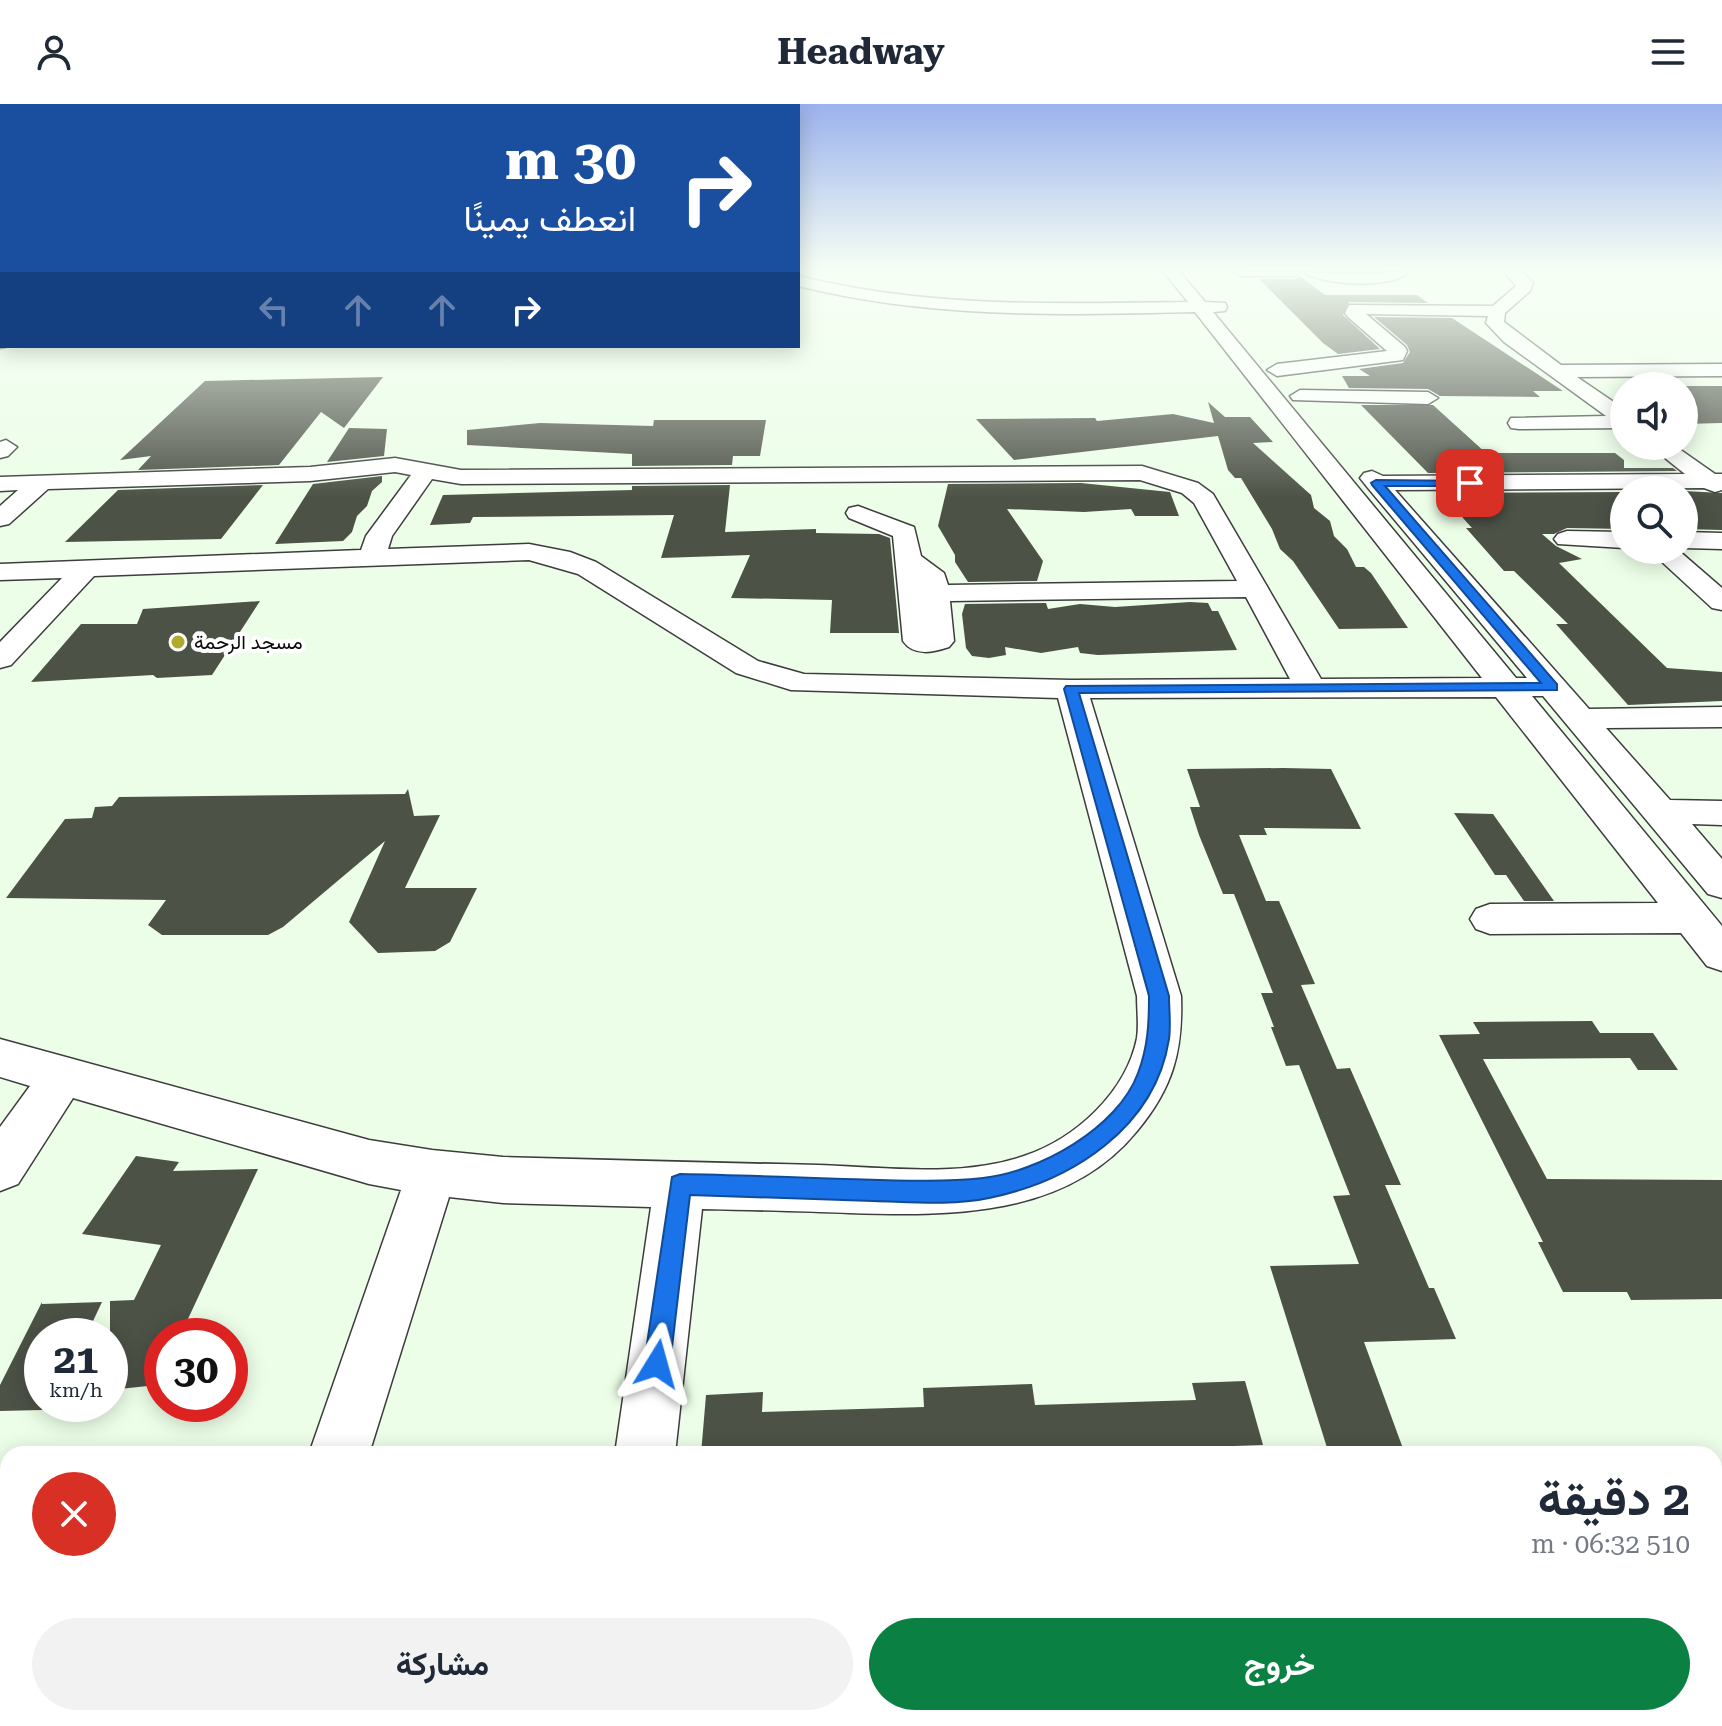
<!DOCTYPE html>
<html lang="ar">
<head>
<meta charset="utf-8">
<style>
  body { margin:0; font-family:"Roboto Serif",Vazirmatn,serif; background:#f2f2f3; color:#1f2937; direction:rtl; height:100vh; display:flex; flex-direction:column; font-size:30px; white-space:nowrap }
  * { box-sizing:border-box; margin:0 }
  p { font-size:26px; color:#747a83 }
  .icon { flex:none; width:44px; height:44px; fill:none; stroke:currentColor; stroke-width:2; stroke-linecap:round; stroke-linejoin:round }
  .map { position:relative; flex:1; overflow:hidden; direction:ltr }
  .side { position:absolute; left:0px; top:1342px; width:1722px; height:280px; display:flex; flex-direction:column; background:#fff; border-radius:24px 24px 0 0; box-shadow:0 4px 20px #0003; direction:rtl }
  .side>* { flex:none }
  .top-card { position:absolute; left:0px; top:0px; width:800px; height:244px; box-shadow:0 4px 20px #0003; direction:rtl; background:#1a4fa0; color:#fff; overflow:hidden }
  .tools { position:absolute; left:1610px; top:268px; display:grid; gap:16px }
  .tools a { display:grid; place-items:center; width:88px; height:88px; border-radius:50%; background:#fff; box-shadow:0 4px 20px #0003; font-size:40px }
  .speed { position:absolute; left:24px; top:1214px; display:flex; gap:16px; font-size:40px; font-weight:700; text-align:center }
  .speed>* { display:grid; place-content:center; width:104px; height:104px; border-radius:50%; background:#fff; box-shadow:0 4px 20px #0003; line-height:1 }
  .speed small { font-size:20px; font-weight:400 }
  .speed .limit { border:12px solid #d22; background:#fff; color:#111 }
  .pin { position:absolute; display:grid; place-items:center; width:68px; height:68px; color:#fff; margin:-34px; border-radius:16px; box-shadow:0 4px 12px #0006 }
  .me { position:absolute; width:88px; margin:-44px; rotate:8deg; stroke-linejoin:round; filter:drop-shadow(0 0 6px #0008) }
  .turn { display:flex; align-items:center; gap:28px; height:168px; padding:0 32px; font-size:36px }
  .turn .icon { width:104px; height:104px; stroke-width:2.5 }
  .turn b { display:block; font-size:56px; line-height:68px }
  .lanes { display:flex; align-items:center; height:76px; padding:0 32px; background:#0003; justify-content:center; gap:40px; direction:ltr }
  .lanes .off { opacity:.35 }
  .round { display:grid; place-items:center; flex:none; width:84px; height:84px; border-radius:42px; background:#f2f2f3 }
  .overview { display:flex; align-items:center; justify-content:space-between; height:136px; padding:0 32px }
  h1 { font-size:48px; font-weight:700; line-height:60px }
  .cta { display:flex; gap:16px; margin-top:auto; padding:16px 32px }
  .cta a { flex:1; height:92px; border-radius:48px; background:#0b8043; color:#fff; font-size:32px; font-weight:700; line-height:92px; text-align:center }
  .cta a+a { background:#f2f2f3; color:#1f2937 }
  header { display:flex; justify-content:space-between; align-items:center; height:104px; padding:0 32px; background:#fff; font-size:36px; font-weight:700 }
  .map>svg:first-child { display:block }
  .building { fill:#4d5247 }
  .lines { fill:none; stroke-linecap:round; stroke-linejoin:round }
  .minor-casing { stroke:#3d3d3d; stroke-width:3 }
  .minor { fill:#fff; fill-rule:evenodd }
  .route { fill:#1a73e8; stroke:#114b97; stroke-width:2 }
  .poi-dot { fill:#b0ab2c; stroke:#fff; stroke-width:3 }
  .labels { text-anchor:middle; stroke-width:8; stroke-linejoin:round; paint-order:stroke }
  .far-poi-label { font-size:20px; fill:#0a0a0a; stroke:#fff; text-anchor:start }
</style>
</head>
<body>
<header><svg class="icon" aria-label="menu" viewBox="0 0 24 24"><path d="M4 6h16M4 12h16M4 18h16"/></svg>Headway<svg class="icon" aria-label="person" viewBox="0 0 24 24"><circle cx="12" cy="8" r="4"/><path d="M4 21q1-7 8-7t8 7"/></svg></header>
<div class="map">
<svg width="1722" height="1622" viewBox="0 0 1722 1622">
  <rect width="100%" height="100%" fill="#ecfee8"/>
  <g class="building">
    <path d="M1300 172 1325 191H1417L1428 199 1349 198 1343 211 1380 245 1338 250 1323 239 1259 175H1294Z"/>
    <path d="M1374 213 1452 214 1563 287H1533L1540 293 1440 292 1428 285 1349 284 1342 272H1370L1359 265 1403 259 1410 248 1407 241Z"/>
    <path d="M383 273 344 324 321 308 279 361 138 366 151 352 120 356 205 277Z"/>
    <path d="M1684 282H1722V319L1684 320Z"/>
    <path d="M1208 298 1225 313H1250L1273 338 1253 339 1311 391 1314 404 1330 417 1334 432 1347 445 1356 463H1364L1371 469 1408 524 1339 525 1293 457 1280 445 1272 425 1241 374H1235L1228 366 1218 332 1014 356 976 315 1095 314 1097 317 1173 310 1214 319Z"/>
    <path d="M1361 301H1433L1486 349H1615L1624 356V364H1673L1677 367 1428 369Z"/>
    <path d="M654 316H766L760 352H733L732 361 632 362V350L467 341V326L540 319 653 322Z"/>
    <path d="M349 324 387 325 384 352 327 358Z"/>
    <path d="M382 372V378L372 387 367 402 357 412 352 428 343 437 275 440 313 380Z"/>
    <path d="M1081 379 1170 388 1179 412H1135L1131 405 1084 408 1007 405 1043 457 1037 477 968 478 955 458V451L938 422 948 380Z"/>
    <path d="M263 381 221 435 65 438 118 386Z"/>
    <path d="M730 381 725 428 816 425V429L879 430 890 434 899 529H830L832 496 731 494 750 451 661 454 674 411 473 413 470 419 430 421 443 391 632 386V382Z"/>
    <path d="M1684 387 1722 389V426L1684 425Z"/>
    <path d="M1624 388V425L1567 424 1554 430H1542L1556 442 1582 455 1559 459 1667 564 1722 568V597L1628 601 1556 520H1568L1514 467H1504L1466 424H1472L1454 404H1461L1447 389Z"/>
    <path d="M260 497 212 571 157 574 153 571 31 578 81 520H137L143 505Z"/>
    <path d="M1190 498 1208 499 1212 507H1218L1237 546 1098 551 1080 549 1078 543 1041 549 1005 543 1006 551 989 554 972 552 966 544 962 510 965 500 1046 499 1048 505 1080 500 1115 503Z"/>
    <path d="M1283 664 1331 665 1361 725 1264 724 1267 731H1239L1266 797H1279L1315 880 1301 881 1337 965 1350 964 1401 1081H1385L1429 1184H1434L1456 1235 1364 1238 1405 1350H1329L1270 1162 1359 1160 1333 1092 1350 1091 1299 961 1286 962 1271 923H1274L1261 889H1273L1234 790H1223L1199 731 1190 703H1200L1187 665Z"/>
    <path d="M408 685 414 712 440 711 405 784H477L450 838 435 847 378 849 349 818 385 737 283 823 268 831H162L148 821 166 796 6 794 65 715 92 714 95 703 112 702 119 693 405 690Z"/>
    <path d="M1454 709 1493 710 1554 797H1524L1506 771H1495Z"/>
    <path d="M1592 917 1600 929H1653L1678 966H1638L1630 954 1483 955 1547 1075 1722 1076V1195L1631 1196 1627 1188H1563L1538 1138H1543L1439 931 1480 930 1473 918Z"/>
    <path d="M136 1052 179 1058 173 1067 258 1065 180 1232H162V1270L157 1281 110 1286V1197L134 1196 161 1141 82 1130Z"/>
    <path d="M42 1198V1200L102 1198 86 1232H42V1306L0 1307V1281Z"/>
    <path d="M1245 1277 1263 1341 1003 1350H701L706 1291 763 1288 762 1308 924 1303 923 1284 1032 1280 1035 1301 1196 1296 1192 1279Z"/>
  </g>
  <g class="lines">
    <g class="minor-casing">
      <g id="minor">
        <path d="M1163 167H1179L1205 198 1225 199 1227 203 1225 207 1213 208 1516 574H1527L1368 384 1360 374 1364 369 1372 367 1383 372 1685 370 1650 342H1675L1715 370H1722V386L1715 388 1704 384 1395 386 1589 605 1722 603V623L1606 624 1670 696 1722 697V721L1692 720 1722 755V794L1708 790 1543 592H1532L1722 822V867L1707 862 1681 829 1490 830 1476 825 1470 815 1476 805 1490 800 1658 799 1496 593 1090 594 1181 892C1183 947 1173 984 1137 1027 1066 1114 950 1112 849 1109 800 1107 751 1106 702 1105L675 1350H615L651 1103 503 1099 449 1093 369 1350H309L401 1086 369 1080 73 994 18 1080 0 1087V1023L30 982 0 973V935L369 1036 432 1046 503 1053C608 1056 713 1059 818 1061 884 1063 960 1074 1024 1052 1075 1035 1126 989 1137 934 1139 921 1137 906 1137 892L1058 594 791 586 736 569 578 470 529 456 94 472 11 561 0 564V538L62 474 0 476V460L361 446 366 432 411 371 395 368 310 377 48 385 9 420 0 422V402L18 386 0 387V373L310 363 395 354 461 366 1142 362 1198 379 1213 390 1321 575 1482 574 1195 208C1059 211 932 215 798 182V172C927 204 1055 200 1188 198ZM432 375 461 380 1140 376 1182 389 1194 399 1237 477 948 481 944 469 921 452 914 423 858 402 849 404 846 409 849 414 893 432 903 537C914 553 934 548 949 543L954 537 950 497 1246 493 1290 575 1071 576 804 570 758 557 596 458 570 448 529 440 388 445 392 432Z"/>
        <path d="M1233 167 1366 170 1404 167 1406 170C1388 185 1319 181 1302 167L1294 172H1241Z"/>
        <path d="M1504 167H1521L1533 178 1530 187 1505 209 1504 218 1561 261 1722 260V272L1577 273 1624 305V324L1519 325 1511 324 1508 319 1511 314 1606 312 1504 238 1486 219 1488 212 1366 210 1405 243 1407 247 1403 256 1277 272 1267 266 1277 260 1387 247 1348 213 1345 209 1349 201 1493 202 1516 182Z"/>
        <path d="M0 232 2 242 6 243 0 244Z"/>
        <path d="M1300 286 1428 288 1438 294 1428 300 1293 296 1290 292Z"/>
        <path d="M6 336 17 343 8 352 0 354V338Z"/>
        <path d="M1567 427 1624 428V444L1558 440 1554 435 1558 430Z"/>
        <path d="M1684 428 1722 429V445L1684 444Z"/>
        <path d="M1649 446H1678L1722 484V506L1712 504Z"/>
        <path d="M217 1614H287L285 1622H215Z"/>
        <path d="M793 1614H869L872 1622H796Z"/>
      </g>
    </g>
    <use href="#minor" class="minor"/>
  </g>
  <linearGradient id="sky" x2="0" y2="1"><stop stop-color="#9bb2ec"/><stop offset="0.42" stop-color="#f6fff5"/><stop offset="1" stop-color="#f6fff5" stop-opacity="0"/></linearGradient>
  <rect width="1722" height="394" fill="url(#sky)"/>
  <path class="route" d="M1376 376 1474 377V381L1470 382H1385L1557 580V586L1079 589 1169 892C1169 906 1171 921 1169 935 1155 1024 1072 1077 989 1094 951 1102 911 1098 873 1097 812 1095 751 1093 690 1091L670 1260 666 1269 657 1273 647 1269 644 1260 672 1073 680 1070C734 1071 789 1073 844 1075 890 1076 937 1079 983 1074 1039 1068 1118 1024 1138 969 1148 943 1149 919 1149 892L1064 585 1066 582 1541 579 1372 381 1371 379Z"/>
  <circle class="poi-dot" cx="178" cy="538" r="8"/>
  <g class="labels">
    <g class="far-poi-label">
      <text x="194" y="545">مسجد الرحمة</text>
    </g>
  </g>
</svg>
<div class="tools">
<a><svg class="icon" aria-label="sound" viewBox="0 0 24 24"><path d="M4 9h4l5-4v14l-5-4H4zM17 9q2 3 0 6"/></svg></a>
<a><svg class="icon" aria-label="search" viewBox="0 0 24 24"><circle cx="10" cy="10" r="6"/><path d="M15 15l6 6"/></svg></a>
</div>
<div class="speed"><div>21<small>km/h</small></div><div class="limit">30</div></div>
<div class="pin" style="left:1470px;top:379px;background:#d93025"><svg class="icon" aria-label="arrive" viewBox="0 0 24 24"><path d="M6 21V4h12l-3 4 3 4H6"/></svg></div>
<svg class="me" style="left:657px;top:1260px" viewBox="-20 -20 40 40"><path d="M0-17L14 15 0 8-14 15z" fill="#1a73e8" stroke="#fff" stroke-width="4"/></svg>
<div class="top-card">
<div class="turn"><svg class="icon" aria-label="right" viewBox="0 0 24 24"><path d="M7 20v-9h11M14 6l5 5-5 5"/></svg><div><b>30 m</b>انعطف يمينًا</div></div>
<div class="lanes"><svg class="icon off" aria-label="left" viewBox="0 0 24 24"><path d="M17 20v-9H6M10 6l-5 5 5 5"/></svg><svg class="icon off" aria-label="ahead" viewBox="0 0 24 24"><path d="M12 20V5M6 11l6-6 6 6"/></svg><svg class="icon off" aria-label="ahead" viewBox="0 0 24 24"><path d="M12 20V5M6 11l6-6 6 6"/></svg><svg class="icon" aria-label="right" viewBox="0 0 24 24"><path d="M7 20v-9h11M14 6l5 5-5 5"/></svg></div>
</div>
<section class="side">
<div class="overview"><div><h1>2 دقيقة</h1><p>510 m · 06:32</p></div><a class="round" style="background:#d93025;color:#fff"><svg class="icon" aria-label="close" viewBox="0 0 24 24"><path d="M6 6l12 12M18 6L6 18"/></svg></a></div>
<div class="cta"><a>خروج</a><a>مشاركة</a></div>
</section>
</div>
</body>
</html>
